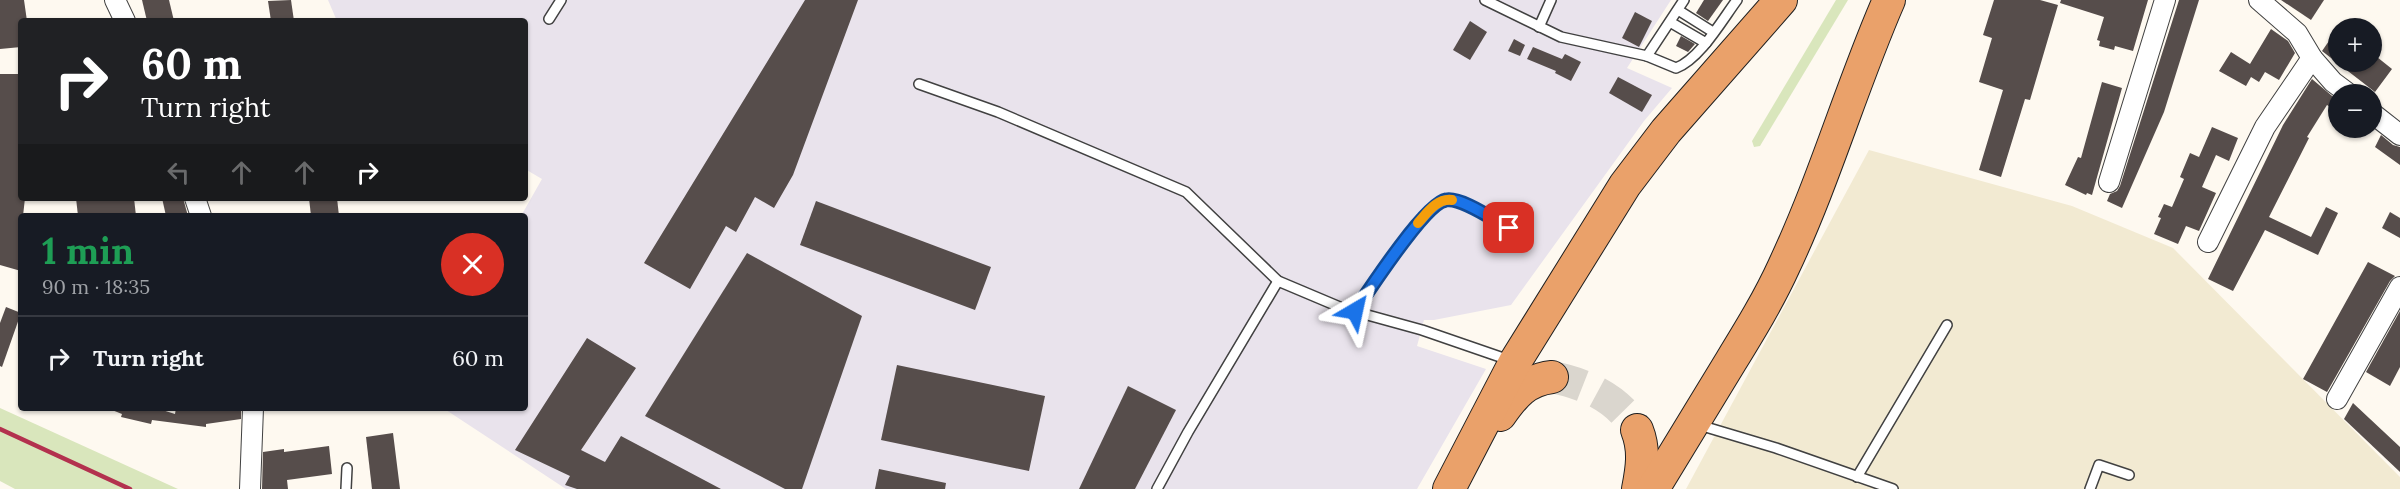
<!DOCTYPE html>
<html lang="en">
<head>
<meta charset="utf-8">
<style>
  body { margin:0; font-family:Lora,serif; background:#20242c; color:#f1f3f6; height:100vh; display:flex; flex-direction:column; font-size:22px; white-space:nowrap }
  * { box-sizing:border-box; margin:0 }
  p { font-size:20px; color:#9ea1a6 }
  .icon { flex:none; width:33px; height:33px; fill:none; stroke:currentColor; stroke-width:2; stroke-linecap:round; stroke-linejoin:round }
  .map { position:relative; flex:1; overflow:hidden }
  .side { position:absolute; left:18px; top:213px; width:510px; height:198px; display:flex; flex-direction:column; background:#171b24; border-radius:6px; box-shadow:0 2px 4px #0004 }
  .side>* { flex:none }
  .guide { position:absolute; left:18px; top:18px; width:510px; height:183px; border-radius:6px; box-shadow:0 2px 4px #0004; background:#202124; color:#fff; overflow:hidden }
  .tools { position:absolute; left:2328px; top:18px; display:grid; gap:12px }
  .tools a { display:grid; place-items:center; width:54px; height:54px; border-radius:50%; background:#171b24; box-shadow:0 2px 4px #0004; font-size:30px }
  .pin { position:absolute; display:grid; place-items:center; width:51px; height:51px; color:#fff; margin:-26px; border-radius:12px; box-shadow:0 3px 9px #0006 }
  .me { position:absolute; width:66px; margin:-33px; rotate:36deg; stroke-linejoin:round; filter:drop-shadow(0 0 4px #0008) }
  .turn { display:flex; align-items:center; gap:21px; height:126px; padding:0 24px; font-size:27px }
  .turn .icon { width:78px; height:78px; stroke-width:2.5 }
  .turn b { display:block; font-size:42px; line-height:51px }
  .lanes { display:flex; align-items:center; height:57px; padding:0 24px; background:#0003; justify-content:center; gap:30px; direction:ltr }
  .lanes .off { opacity:.35 }
  .round { display:grid; place-items:center; flex:none; width:63px; height:63px; border-radius:32px; background:#20242c }
  .headline { display:flex; align-items:center; justify-content:space-between; height:102px; padding:0 24px }
  h1 { font-size:36px; font-weight:700; line-height:45px; color:#1e9e55 }
  ul { padding:0; list-style:none }
  li { display:flex; align-items:center; gap:18px; height:84px; padding:0 24px; border-top:2px solid #363941 }
  li div { flex:1 }
  li b { display:block; font-size:22px }
  li em { font-style:normal }
  .map>svg:first-child { display:block }
  .industrial { fill:#e9e3ec }
  .farmland { fill:#f2ead2 }
  .green { fill:#d9e6bc }
  .building { fill:#564d4b }
  .lines { fill:none; stroke-linecap:round; stroke-linejoin:round }
  .trunk-tunnel { stroke:#dad6ce; stroke-width:32; stroke-dasharray:32 16; stroke-linecap:butt }
  .service-casing { stroke:#414141; stroke-width:12 }
  .minor-casing { stroke:#414141; stroke-width:22 }
  .trunk-casing { stroke:#1f1f1f; stroke-width:34 }
  .service { stroke:#fff; stroke-width:9 }
  .minor { stroke:#fff; stroke-width:20 }
  .trunk { stroke:#eaa16a; stroke-width:32 }
  .rail { stroke:#b3314e; stroke-width:4.5 }
  .route-casing { stroke:#114b97; stroke-width:15 }
  .route { stroke:#1a73e8; stroke-width:10 }
  .slow { stroke:#f59e0b; stroke-width:10 }
</style>
</head>
<body>
<div class="map">
<svg width="2400" height="489" viewBox="0 0 2400 489">
  <rect width="100%" height="100%" fill="#fef9f0"/>
  <path class="industrial" d="M328 0H1671L1627 68 1672 88 1644 121 1511 305 1434 320H1424L1417 346 1486 369 1417 489H566L443 408H525V216H521L542 179 525 169V21H337Z"/>
  <path class="farmland" d="M1869 150 2072 206 2173 248 2400 477V489H1686Z"/>
  <g class="green">
    <path d="M1836 0H1848L1760 146 1754 147 1752 141Z"/>
    <path d="M0 408 178 489H15L0 481Z"/>
  </g>
  <g class="building">
    <path d="M0 0H24L27 21H21V47L0 49Z"/>
    <path d="M142 0H169L174 21H147Z"/>
    <path d="M291 0 294 21H271L268 1Z"/>
    <path d="M805 0H858L793 175 774 208 755 197 736 232 726 226 690 289 644 263Z"/>
    <path d="M1704 0H1723L1708 21 1696 13Z"/>
    <path d="M1994 0H2040L2058 5 2030 100 2025 99 2001 177 1979 170 2003 90 1979 82 1992 38 1983 35Z"/>
    <path d="M2061 0H2148L2133 51 2115 46 2114 50 2099 46 2100 41 2097 40 2104 17 2060 3Z"/>
    <path d="M2179 0H2199L2164 112 2122 208 2107 201 2110 194 2117 191 2120 186Z"/>
    <path d="M2281 0H2324L2311 20Z"/>
    <path d="M1635 12 1652 21 1639 47 1622 38Z"/>
    <path d="M1470 21 1487 32 1470 60 1453 50Z"/>
    <path d="M2338 28V62H2372V53L2392 69 2375 92 2322 51Z"/>
    <path d="M2271 29 2288 41 2295 53 2279 80 2265 72 2259 82 2251 77 2246 86 2219 71 2231 52 2250 64Z"/>
    <path d="M1681 36 1695 44 1688 52 1676 46Z"/>
    <path d="M1514 39 1525 45 1520 56 1508 51Z"/>
    <path d="M1533 47 1562 59 1565 54 1581 62 1571 81 1555 73 1556 71 1527 59Z"/>
    <path d="M0 74H18V159H21V198H25L23 216H21V271L0 265Z"/>
    <path d="M1618 77 1652 95 1642 112 1609 93Z"/>
    <path d="M2312 79 2338 101V112L2327 105 2307 137 2309 138 2269 217 2311 237 2326 207 2338 213 2318 255 2265 230 2233 291 2208 279 2283 125Z"/>
    <path d="M2102 82 2122 88 2092 195 2087 193 2086 195 2065 185 2078 157 2081 158Z"/>
    <path d="M2212 127 2238 138 2229 161 2216 155 2202 187 2216 193 2199 231 2186 226 2178 244 2154 234 2161 218 2158 217 2164 204 2172 207 2184 179 2180 177 2190 153 2199 157Z"/>
    <path d="M2381 135 2393 145 2400 147V165L2375 147Z"/>
    <path d="M76 198H134L136 216H78Z"/>
    <path d="M162 198H183L188 216H166Z"/>
    <path d="M309 198H337L339 216H311Z"/>
    <path d="M816 201 991 267 975 310 800 245Z"/>
    <path d="M2390 212 2400 218V238L2382 228Z"/>
    <path d="M747 253 862 316 802 489H785L645 416Z"/>
    <path d="M2368 262 2395 276 2390 281 2327 392 2303 379Z"/>
    <path d="M6 307 21 313 2 367 0 366V323Z"/>
    <path d="M2400 311V367L2390 386 2366 372Z"/>
    <path d="M587 338 636 368 581 450 605 462 621 436 721 489H577L565 485 570 476 515 450Z"/>
    <path d="M897 365 1045 396 1029 471 881 440Z"/>
    <path d="M1128 386 1176 410 1135 489H1079Z"/>
    <path d="M2353 403 2400 447V472L2344 419Z"/>
    <path d="M112 408H156L175 414 176 408H241V419L206 424V427L152 420 151 424 121 417 122 414 112 410Z"/>
    <path d="M393 433 400 489H372L366 437Z"/>
    <path d="M329 446 332 474 287 480 288 489H262L263 452 284 449V452Z"/>
    <path d="M879 469 946 483 945 489H875Z"/>
  </g>
  <g class="lines">
    <path class="trunk-tunnel" d="M1552 377C1587 384 1619 399 1637 430"/>
    <g class="service-casing">
      <g id="service">
        <path d="M1485 0 1561 37 1647 56"/>
        <path d="M1684 0 1647 56 1676 68C1700 59 1722 20 1737 0"/>
        <path d="M1678 10 1713 32"/>
        <path d="M549 19 561 0"/>
        <path d="M1670 22 1706 43"/>
        <path d="M1539 27 1551 0"/>
        <path d="M919 84 998 112 1186 192 1278 281 1342 308 1422 330 1512 361"/>
        <path d="M1355 311C1369 291 1427 200 1448 200 1466 200 1509 228 1526 237"/>
        <path d="M1699 425 1776 448 1893 489"/>
        <path d="M1857 477 1947 325"/>
        <path d="M346 489 347 468"/>
        <path d="M1157 489 1188 432 1278 281"/>
        <path d="M2090 489 2099 465 2129 475"/>
      </g>
    </g>
    <g class="minor-casing">
      <g id="minor">
        <path d="M115 0 125 21"/>
        <path d="M2259 0 2297 33 2312 58 2333 82 2349 94"/>
        <path d="M2372 113 2400 135"/>
        <path d="M2109 182 2165 0"/>
        <path d="M195 198 201 216"/>
        <path d="M2208 242 2265 127 2312 58"/>
        <path d="M2337 399 2400 287"/>
        <path d="M250 489 253 408"/>
      </g>
    </g>
    <g class="trunk-casing">
      <g id="trunk">
        <path d="M1500 415C1514 395 1526 380 1552 377"/>
        <path d="M1637 430C1645 450 1642 469 1638 489"/>
        <path d="M1449 489 1515 362 1625 185 1666 131 1781 0"/>
        <path d="M1653 489C1679 447 1705 404 1731 361 1750 330 1769 299 1784 266 1825 179 1851 87 1889 0"/>
      </g>
    </g>
    <use href="#service" class="service"/>
    <use href="#minor" class="minor"/>
    <use href="#trunk" class="trunk"/>
    <path class="rail" d="M0 429 130 489"/>
  </g>
  <g class="lines">
    <g class="route-casing">
      <path id="route" d="M1355 311C1369 290 1426 203 1446 200 1462 197 1495 221 1509 228"/>
    </g>
    <use href="#route" class="route"/>
    <path class="slow" d="M1418 223C1427 213 1437 198 1452 200"/>
  </g>
</svg>
<div class="tools">
<a>+</a>
<a>−</a>
</div>
<div class="pin" style="left:1509px;top:228px;background:#d93025"><svg class="icon" aria-label="arrive" viewBox="0 0 24 24"><path d="M6 21V4h12l-3 4 3 4H6"/></svg></div>
<svg class="me" style="left:1355px;top:311px" viewBox="-20 -20 40 40"><path d="M0-17L14 15 0 8-14 15z" fill="#1a73e8" stroke="#fff" stroke-width="4"/></svg>
<div class="guide">
<div class="turn"><svg class="icon" aria-label="right" viewBox="0 0 24 24"><path d="M7 20v-9h11M14 6l5 5-5 5"/></svg><div><b>60 m</b>Turn right</div></div>
<div class="lanes"><svg class="icon off" aria-label="left" viewBox="0 0 24 24"><path d="M17 20v-9H6M10 6l-5 5 5 5"/></svg><svg class="icon off" aria-label="ahead" viewBox="0 0 24 24"><path d="M12 20V5M6 11l6-6 6 6"/></svg><svg class="icon off" aria-label="ahead" viewBox="0 0 24 24"><path d="M12 20V5M6 11l6-6 6 6"/></svg><svg class="icon" aria-label="right" viewBox="0 0 24 24"><path d="M7 20v-9h11M14 6l5 5-5 5"/></svg></div>
</div>
<section class="side">
<div class="headline"><div><h1>1 min</h1><p>90 m · 18:35</p></div><a class="round" style="background:#d93025;color:#fff"><svg class="icon" aria-label="close" viewBox="0 0 24 24"><path d="M6 6l12 12M18 6L6 18"/></svg></a></div>
<ul>
<li><svg class="icon" aria-label="right" viewBox="0 0 24 24"><path d="M7 20v-9h11M14 6l5 5-5 5"/></svg><div><b>Turn right</b></div><em>60 m</em></li>
</ul>
</section>
</div>
</body>
</html>
